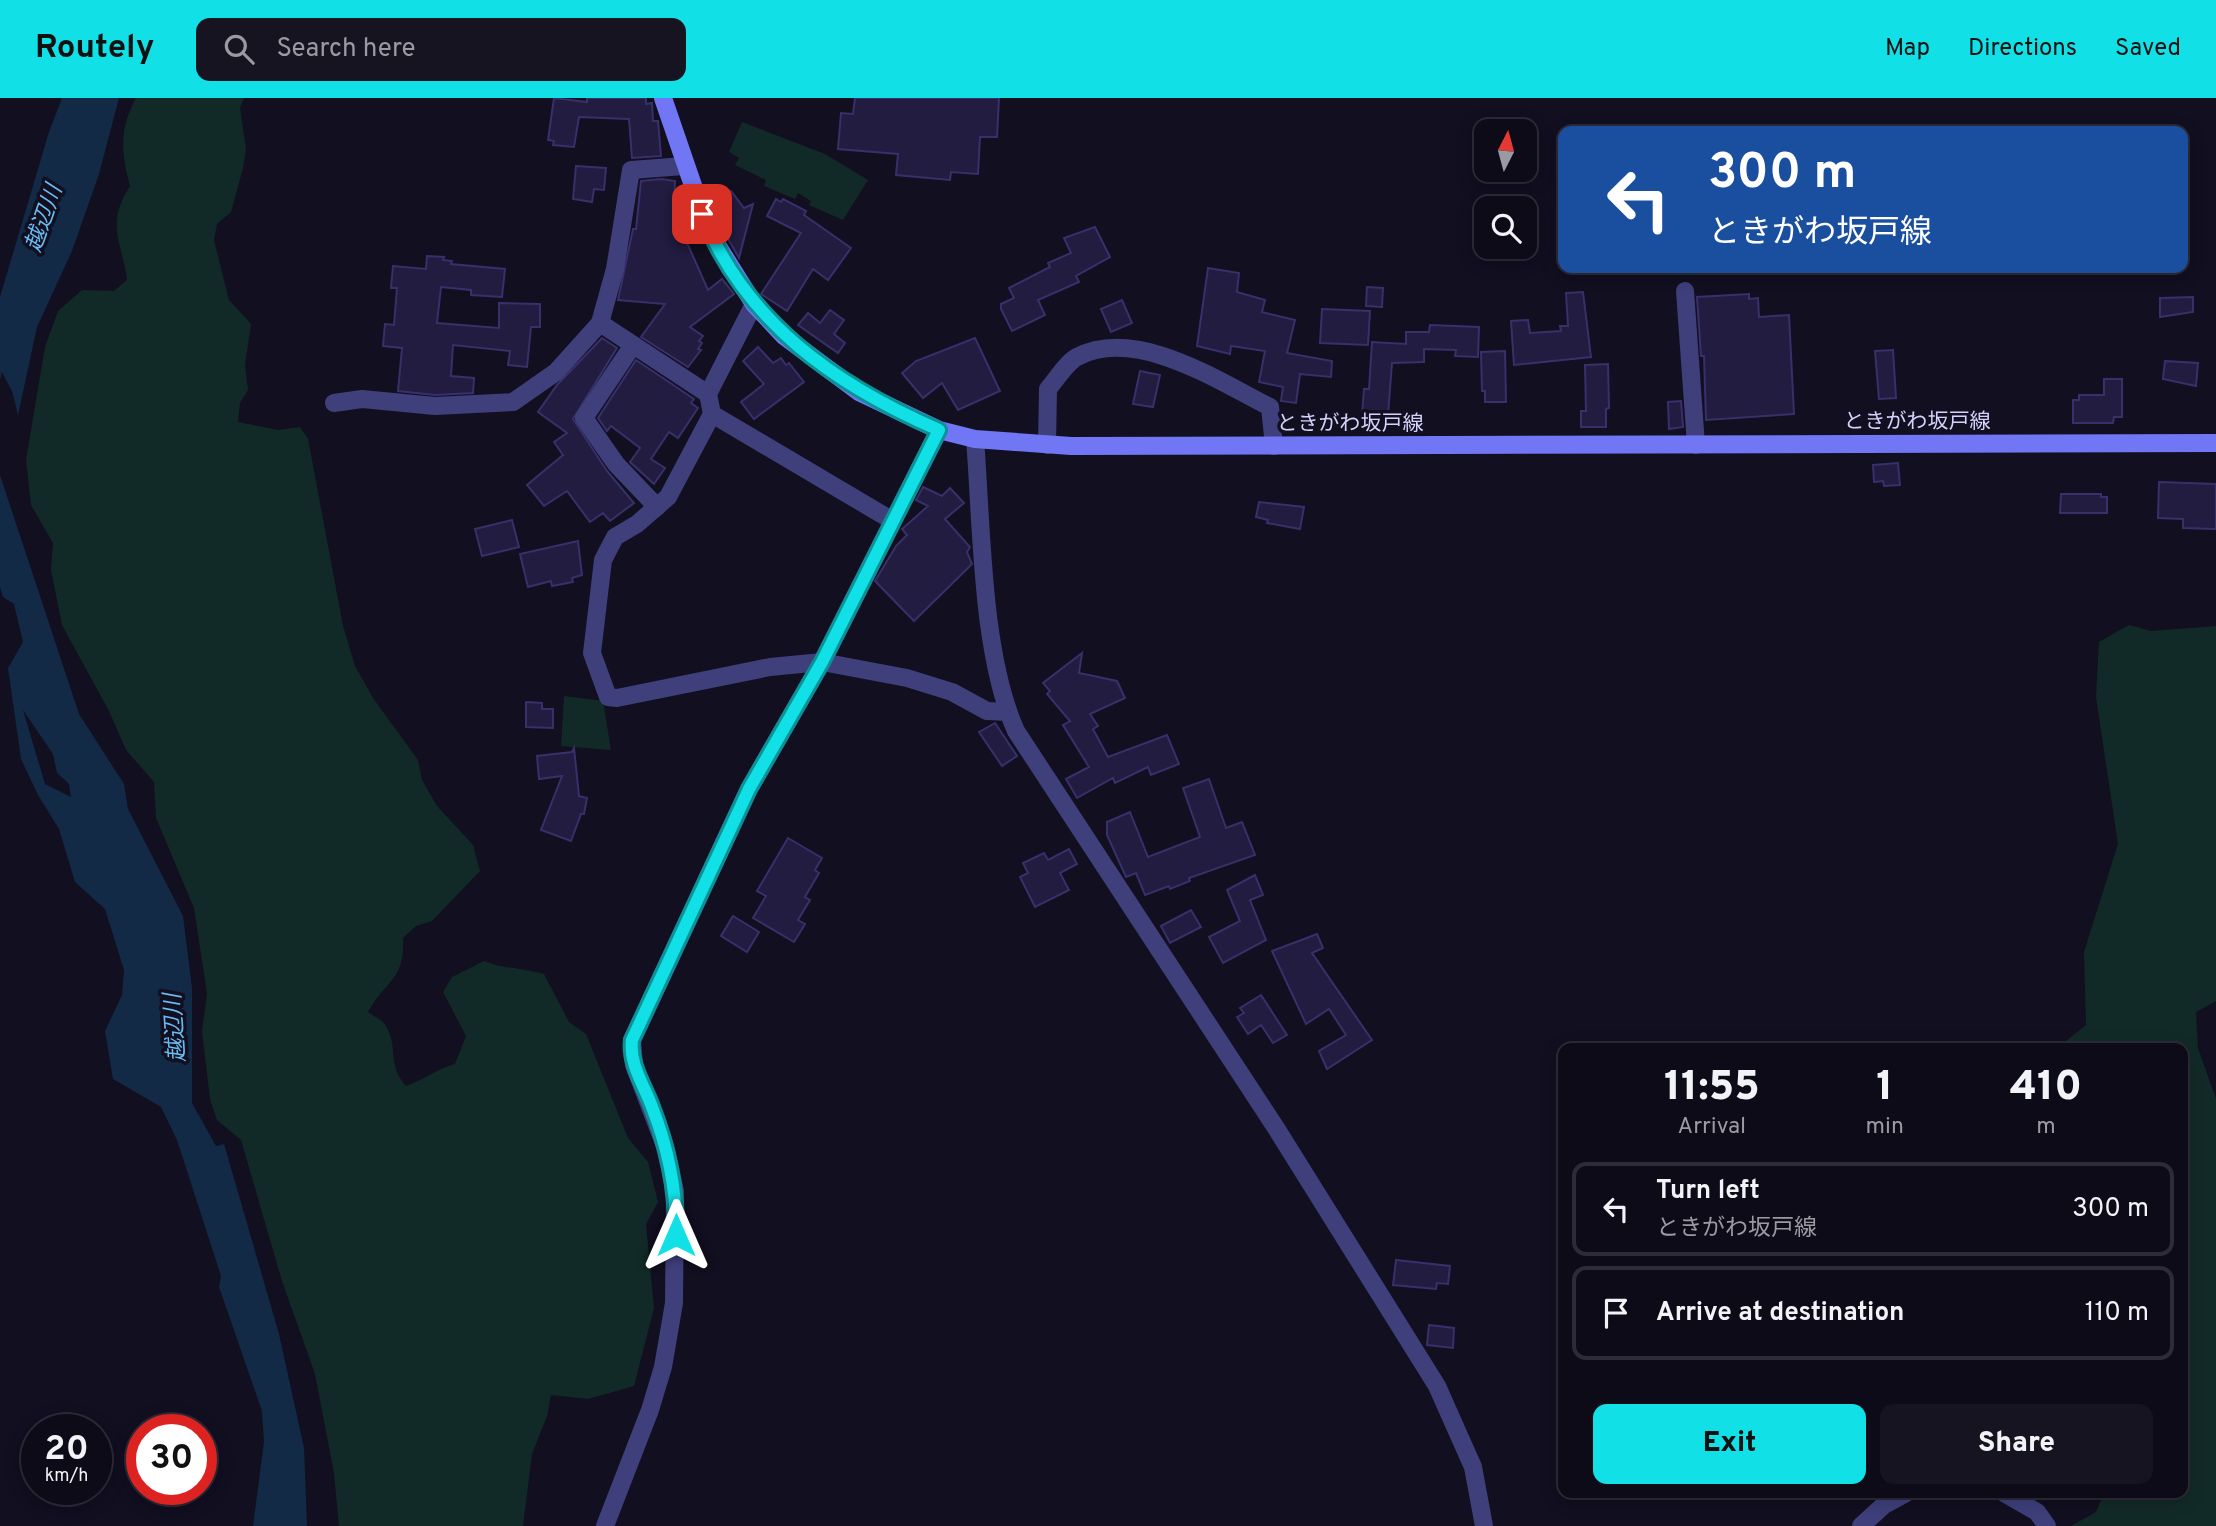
<!DOCTYPE html>
<html lang="en">
<head>
<meta charset="utf-8">
<style>
  body { margin:0; font-family:Overpass,"Noto Sans JP",sans-serif; background:#161421; color:#f1f3f6; height:100vh; display:flex; flex-direction:column; font-size:26px; white-space:nowrap }
  * { box-sizing:border-box; margin:0 }
  p { font-size:23px; color:#9a9ba2 }
  .icon { flex:none; width:38px; height:38px; fill:none; stroke:currentColor; stroke-width:2; stroke-linecap:round; stroke-linejoin:round }
  .map { position:relative; flex:1; overflow:hidden }
  .sheet { position:absolute; left:1558px; top:945px; width:630px; height:455px; display:flex; flex-direction:column; background:#0d0b18; border-radius:14px; box-shadow:0 4px 18px #0003,0 0 0 2px #2d2b37 }
  .sheet>* { flex:none }
  .hud { position:absolute; left:1558px; top:28px; width:630px; height:147px; border-radius:14px; box-shadow:0 4px 18px #0003,0 0 0 2px #2d2b37; background:#1a4fa0; color:#fff; overflow:hidden }
  .needle { width:46px; rotate:6deg }
  .controls { position:absolute; left:1474px; top:21px; display:grid; gap:14px }
  .controls a { display:grid; place-items:center; width:63px; height:63px; border-radius:14px; background:#0d0b18; box-shadow:0 4px 18px #0003,0 0 0 2px #2d2b37; font-size:35px }
  .speed { position:absolute; left:21px; top:1316px; display:flex; gap:14px; font-size:35px; font-weight:700; text-align:center }
  .speed>* { display:grid; place-content:center; width:91px; height:91px; border-radius:50%; background:#0d0b18; box-shadow:0 4px 18px #0003,0 0 0 2px #2d2b37; line-height:1 }
  .speed small { font-size:18px; font-weight:400 }
  .speed .limit { border:10px solid #d22; background:#fff; color:#111 }
  .pin { position:absolute; display:grid; place-items:center; width:60px; height:60px; color:#fff; margin:-30px; border-radius:14px; box-shadow:0 4px 10px #0006 }
  .me { position:absolute; width:77px; margin:-38px; rotate:0deg; stroke-linejoin:round; filter:drop-shadow(0 0 5px #0008) }
  .turn { display:flex; align-items:center; gap:24px; height:147px; padding:0 35px; font-size:32px }
  .turn .icon { width:91px; height:91px; stroke-width:2.5 }
  .turn b { display:block; font-size:49px; line-height:60px }
  .eta { display:flex; justify-content:space-evenly; align-items:center; height:119px; text-align:center }
  .eta b { font-size:42px; font-weight:800; line-height:49px }
  .primary-button { display:flex; gap:14px; margin-top:auto; padding:14px 35px }
  .primary-button a { flex:1; height:80px; border-radius:14px; background:#12e0e7; color:#111; font-size:28px; font-weight:800; line-height:80px; text-align:center }
  .primary-button a+a { background:#161421; color:#f1f3f6 }
  ul { padding:0; list-style:none }
  li { display:flex; align-items:center; gap:21px; height:94px; margin:0 14px 10px; padding:0 21px; border:4px solid #2d2b37; border-radius:14px }
  li div { flex:1 }
  li b { display:block; font-size:26px }
  li em { font-style:normal }
  header { display:flex; align-items:center; gap:42px; box-sizing:border-box; height:98px; padding:0 35px; background:#12e0e7; color:#111 }
  header strong { font-size:33px }
  nav { display:flex; gap:38px; margin-inline-start:auto; font-size:24px }
  .search { width:490px; height:63px; background:#161421; display:flex; align-items:center; gap:18px; box-sizing:border-box; padding:0 24px; border-radius:14px; color:#9a9ba2; font-size:26px }
  .map>svg:first-child { display:block }
  .green { fill:#122a27 }
  .water { fill:#122a46; fill-rule:evenodd }
  .building { fill:#211c40; stroke:#38306a; stroke-width:2 }
  .lines { fill:none; stroke-linecap:round; stroke-linejoin:round }
  .minor { stroke:#3e3f7b; stroke-width:18 }
  .secondary { stroke:#7076f4; stroke-width:18 }
  .route-casing { stroke:#0c9296; stroke-width:18 }
  .route { stroke:#12e0e7; stroke-width:12 }
  .labels { text-anchor:middle; stroke-width:7; stroke-linejoin:round; paint-order:stroke }
  .street-label { font-size:21px; fill:#d4d2fb; stroke:#110f20 }
  .water-label { font-size:23px; font-style:italic; fill:#68bcf3; stroke:#110f20 }
</style>
</head>
<body>
<header>
<strong>Routely</strong>
<div class="search"><svg class="icon" aria-label="search" viewBox="0 0 24 24"><circle cx="10" cy="10" r="6"/><path d="M15 15l6 6"/></svg>Search here</div>
<nav><a>Map</a><a>Directions</a><a>Saved</a></nav>
</header>
<div class="map">
<svg width="2216" height="1428" viewBox="0 0 2216 1428">
  <rect width="100%" height="100%" fill="#110f20"/>
  <g class="green">
    <path d="M136 0H244L240 10 246 51 243 70 231 114 217 126 214 142 229 202 251 226 245 267 248 292 240 305 238 324 278 332 300 329 308 341 343 528 355 568 373 600 418 662 422 682 437 708 473 747 480 773 432 823 416 828 403 840C405 883 386 881 368 914 373 918 383 922 386 928 399 950 386 965 406 988 424 982 436 971 455 966L466 938 443 894 452 879 484 863C504 871 523 870 544 876L569 924 586 936 628 1040 648 1064 658 1104 646 1126 654 1210 634 1288 588 1301 551 1297 547 1318 532 1356 523 1428H339L334 1375 315 1276 282 1183 241 1042 217 1022 210 1001 202 933 207 896 194 810 156 720 154 684 126 652 109 613 62 527 51 472 53 445 31 407 26 362 45 249 58 213 82 192 114 193 127 182C122 143 105 127 130 88 121 55 119 31 136 0Z"/>
    <path d="M742 24 825 56 868 82 843 122 809 107 811 103 798 95 795 101 764 88 766 82 735 67 739 60 729 54Z"/>
    <path d="M2129 527 2151 533 2216 528V903L2196 914 2198 950 2216 1001V1428H2071L2096 1414 2104 1395H2182V950H2057L2086 927 2084 854 2118 746 2096 599 2099 544Z"/>
    <path d="M564 598 603 603 611 652 561 648Z"/>
  </g>
  <g class="water">
    <path d="M62 0H119L99 76 72 153 37 229 18 317 12 293 2 274 0 282V199L49 34Z"/>
    <path d="M0 377 79 616 124 686 128 711 183 818 192 890V1005L216 1048 224 1046 279 1236 304 1350 307 1428H253L264 1344 262 1313 219 1189 221 1178 177 1042 161 1009 113 981 105 933 122 897 124 872 105 811 75 784 59 731 38 697 21 661 8 570 23 544 14 506 3 499 0 489ZM23 612 53 656 57 675 69 686 71 699 45 686Z"/>
  </g>
  <g class="building">
    <path d="M554 0 587 4V0H646V6L652 5 653 23H658L661 58 632 60 629 21 579 19 574 49 553 47 554 43 548 42Z"/>
    <path d="M855 0H999L997 39H980L978 76 951 74 950 82 896 77 898 56 838 51 841 15 853 16Z"/>
    <path d="M576 68 606 70 604 92 594 91 592 104 573 101Z"/>
    <path d="M662 81 675 83 674 112 686 106 692 137 684 138 708 192 722 181 734 196 690 229 703 238 699 243 702 245 698 251 701 252 688 269 641 239 665 206 618 202 633 131H636L641 83Z"/>
    <path d="M714 91 731 93 744 110 753 106 739 160 715 118 708 95Z"/>
    <path d="M776 101 781 104 783 101 806 113 804 117 851 150 828 182 813 171 787 213 761 196 801 135 767 118Z"/>
    <path d="M1095 129 1110 159 1076 178 1079 184 1038 202 1045 217 1012 233 1001 211V206L1014 200 1009 190 1050 169 1048 165 1071 155 1064 140Z"/>
    <path d="M427 158 444 159 443 162 452 163 451 166 505 171 502 199 471 197V192L441 189 437 225 499 230V205L540 206V229H531L527 269 508 267 510 253 453 247 451 278 474 280 473 295 435 297 398 293 402 250 383 248 385 226 394 227 397 190H391L393 168 426 171Z"/>
    <path d="M1208 170 1239 175 1237 194 1265 202 1262 214 1295 222 1287 255 1332 263 1331 279 1300 276 1296 305 1281 303 1283 289 1259 284 1265 253 1231 248 1230 256 1197 248Z"/>
    <path d="M1367 189 1383 190 1382 209 1366 208Z"/>
    <path d="M1583 194 1591 259 1514 267 1511 223 1528 222 1530 235 1561 233 1560 228H1568L1566 195Z"/>
    <path d="M1749 196V201L1758 200 1759 219 1789 217 1794 316 1706 322 1704 258H1701L1697 199Z"/>
    <path d="M2193 199V214L2160 219V200Z"/>
    <path d="M1122 202 1132 225 1111 234 1101 211Z"/>
    <path d="M1322 211 1370 213 1368 247 1320 245Z"/>
    <path d="M830 212 844 222 834 236 845 245 838 255 798 227 808 215 820 225Z"/>
    <path d="M1430 227 1479 229 1478 259 1455 258 1456 252 1424 251V264L1392 265 1388 317 1362 316 1364 291H1369L1372 244 1406 246V234H1429Z"/>
    <path d="M602 240 617 250 573 321 607 373 634 405 610 423 603 415 590 424 567 393 544 408 527 387 563 357 554 344 567 335 538 314 557 287Z"/>
    <path d="M975 240 1000 293 958 312 942 285 923 300 902 275 916 263Z"/>
    <path d="M758 249 773 265 781 260 786 267 789 265 804 284 754 321 741 304 764 286 743 263Z"/>
    <path d="M1893 252 1896 300 1879 301 1875 253Z"/>
    <path d="M1505 253 1506 304H1485V293H1482L1481 254Z"/>
    <path d="M636 262 694 301 691 305 698 310 678 340 669 334 651 361 665 370 654 386 630 364 640 350 611 328 607 333 598 320Z"/>
    <path d="M2165 263 2198 265 2196 288 2163 281Z"/>
    <path d="M1608 266 1609 310 1606 311V329H1581V313H1586L1585 267Z"/>
    <path d="M1140 273 1160 277 1153 309 1133 306Z"/>
    <path d="M2104 281H2122V319H2114L2113 325H2073V302H2079V297H2104Z"/>
    <path d="M1681 303 1683 329 1669 331 1668 304Z"/>
    <path d="M1898 365 1900 387 1884 388 1883 383 1874 384 1873 367Z"/>
    <path d="M2159 384 2216 386V431L2183 430V421L2158 420Z"/>
    <path d="M923 389 942 398 950 390 964 405 945 421 970 449 967 454 972 466 914 523 875 483 896 448 907 437 902 431 928 408 916 402Z"/>
    <path d="M2061 396H2101V399H2107V415H2060Z"/>
    <path d="M1259 404 1304 409 1300 431 1267 425 1268 422 1256 419Z"/>
    <path d="M512 422 519 449 482 458 475 431Z"/>
    <path d="M578 443 582 477 572 480 573 484 552 488 551 483 528 489 520 456Z"/>
    <path d="M1082 555 1079 575 1117 583 1125 600 1090 616 1098 628 1093 631 1108 659 1167 637 1179 666 1151 677 1148 669 1115 685 1113 680 1077 700 1066 681 1089 669 1063 627 1070 623 1047 596 1050 593 1043 585Z"/>
    <path d="M526 604 542 605V611H553V630L526 629Z"/>
    <path d="M995 625 1017 658 1002 668 979 634Z"/>
    <path d="M574 650 579 698 587 700 584 716H581L571 743 541 732 562 678 539 681 537 658 572 654Z"/>
    <path d="M1209 681 1226 730 1242 724 1255 757 1189 780 1190 783 1170 791 1169 788 1145 797 1136 775 1126 779 1107 737V724L1130 714 1148 759 1200 739 1183 690Z"/>
    <path d="M788 740 822 760 815 772 819 775 805 799 810 802 798 822 805 826 794 844 753 820 766 798 757 793Z"/>
    <path d="M1069 751 1077 766 1060 775 1069 792 1035 809 1020 779 1028 775 1023 765 1044 755 1048 762Z"/>
    <path d="M1255 777 1263 797 1250 802 1266 842 1223 865 1209 839 1240 823 1227 792Z"/>
    <path d="M1191 812 1201 829 1170 845 1161 828Z"/>
    <path d="M733 818 759 834 747 854 721 838Z"/>
    <path d="M1317 836 1323 850 1312 855 1372 942 1327 971 1319 953 1346 937 1329 911 1306 926 1272 853Z"/>
    <path d="M1261 897 1287 937 1273 945 1261 927 1248 936 1237 919 1244 915 1240 910Z"/>
    <path d="M1396 1162 1450 1168 1448 1186 1437 1185 1436 1191 1393 1187Z"/>
    <path d="M1429 1227 1454 1230 1453 1250 1427 1247Z"/>
  </g>
  <g class="lines">
    <g class="minor">
      <path d="M1685 193 1696 347"/>
      <path d="M600 225 615 171 631 72 684 68"/>
      <path d="M633 247 584 320 616 366 657 409"/>
      <path d="M708 296 754 206"/>
      <path d="M334 305 362 301 435 308 513 304 556 274 600 225 708 296 712 316 893 423"/>
      <path d="M712 316 668 399 637 426 615 439 603 462 592 555 608 599 617 600 770 569 822 564 907 580 952 594 987 613 1008 614"/>
      <path d="M975 341C982 429 981 555 1016 633L1276 1030 1437 1288 1473 1369 1484 1428"/>
      <path d="M1047 347 1048 291C1056 282 1066 265 1077 259 1136 228 1218 283 1270 309L1274 348"/>
      <path d="M2004 1395 2037 1414 2047 1428"/>
      <path d="M605 1428 650 1312 663 1269 674 1205 675 1093 665 1048 634 967 632 942 749 691 822 564 939 332"/>
      <path d="M1861 1428 1884 1407 1906 1395"/>
    </g>
    <path class="secondary" d="M663 0 709 134 754 206 784 238 859 294 939 332 975 341 1071 348 2216 345"/>
  </g>
  <g class="lines">
    <g class="route-casing">
      <path id="route" d="M676 1137C677 1093 668 1050 652 1009 644 987 629 966 632 942L749 691 822 564 939 332C835 287 745 224 702 116"/>
    </g>
    <use href="#route" class="route"/>
  </g>
  <g class="labels">
    <g class="street-label">
      <text x="1917" y="330">ときがわ坂戸線</text>
      <text x="1350" y="332">ときがわ坂戸線</text>
    </g>
    <g class="water-label">
      <text transform="translate(43 120) rotate(-71)" y="8">越辺川</text>
      <text transform="translate(174 930) rotate(-94)" y="8">越辺川</text>
    </g>
  </g>
</svg>
<div class="controls">
<a><svg class="needle" viewBox="-14 -14 28 28"><path d="M0-13l5 13h-10z" fill="#e53935"/><path d="M0 13l5-13h-10z" fill="#9a9ba2"/></svg></a>
<a><svg class="icon" aria-label="search" viewBox="0 0 24 24"><circle cx="10" cy="10" r="6"/><path d="M15 15l6 6"/></svg></a>
</div>
<div class="speed"><div>20<small>km/h</small></div><div class="limit">30</div></div>
<div class="pin" style="left:702px;top:116px;background:#d93025"><svg class="icon" aria-label="arrive" viewBox="0 0 24 24"><path d="M6 21V4h12l-3 4 3 4H6"/></svg></div>
<svg class="me" style="left:676px;top:1137px" viewBox="-20 -20 40 40"><path d="M0-17L14 15 0 8-14 15z" fill="#12e0e7" stroke="#fff" stroke-width="4"/></svg>
<div class="hud">
<div class="turn"><svg class="icon" aria-label="left" viewBox="0 0 24 24"><path d="M17 20v-9H6M10 6l-5 5 5 5"/></svg><div><b>300 m</b>ときがわ坂戸線</div></div>
</div>
<section class="sheet">
<div class="eta">
<div><b>11:55</b><p>Arrival</p></div>
<div><b>1</b><p>min</p></div>
<div><b>410</b><p>m</p></div>
</div>
<ul>
<li><svg class="icon" aria-label="left" viewBox="0 0 24 24"><path d="M17 20v-9H6M10 6l-5 5 5 5"/></svg><div><b>Turn left</b><p>ときがわ坂戸線</p></div><em>300 m</em></li>
<li><svg class="icon" aria-label="arrive" viewBox="0 0 24 24"><path d="M6 21V4h12l-3 4 3 4H6"/></svg><div><b>Arrive at destination</b></div><em>110 m</em></li>
</ul>
<div class="primary-button"><a>Exit</a><a>Share</a></div>
</section>
</div>
</body>
</html>
